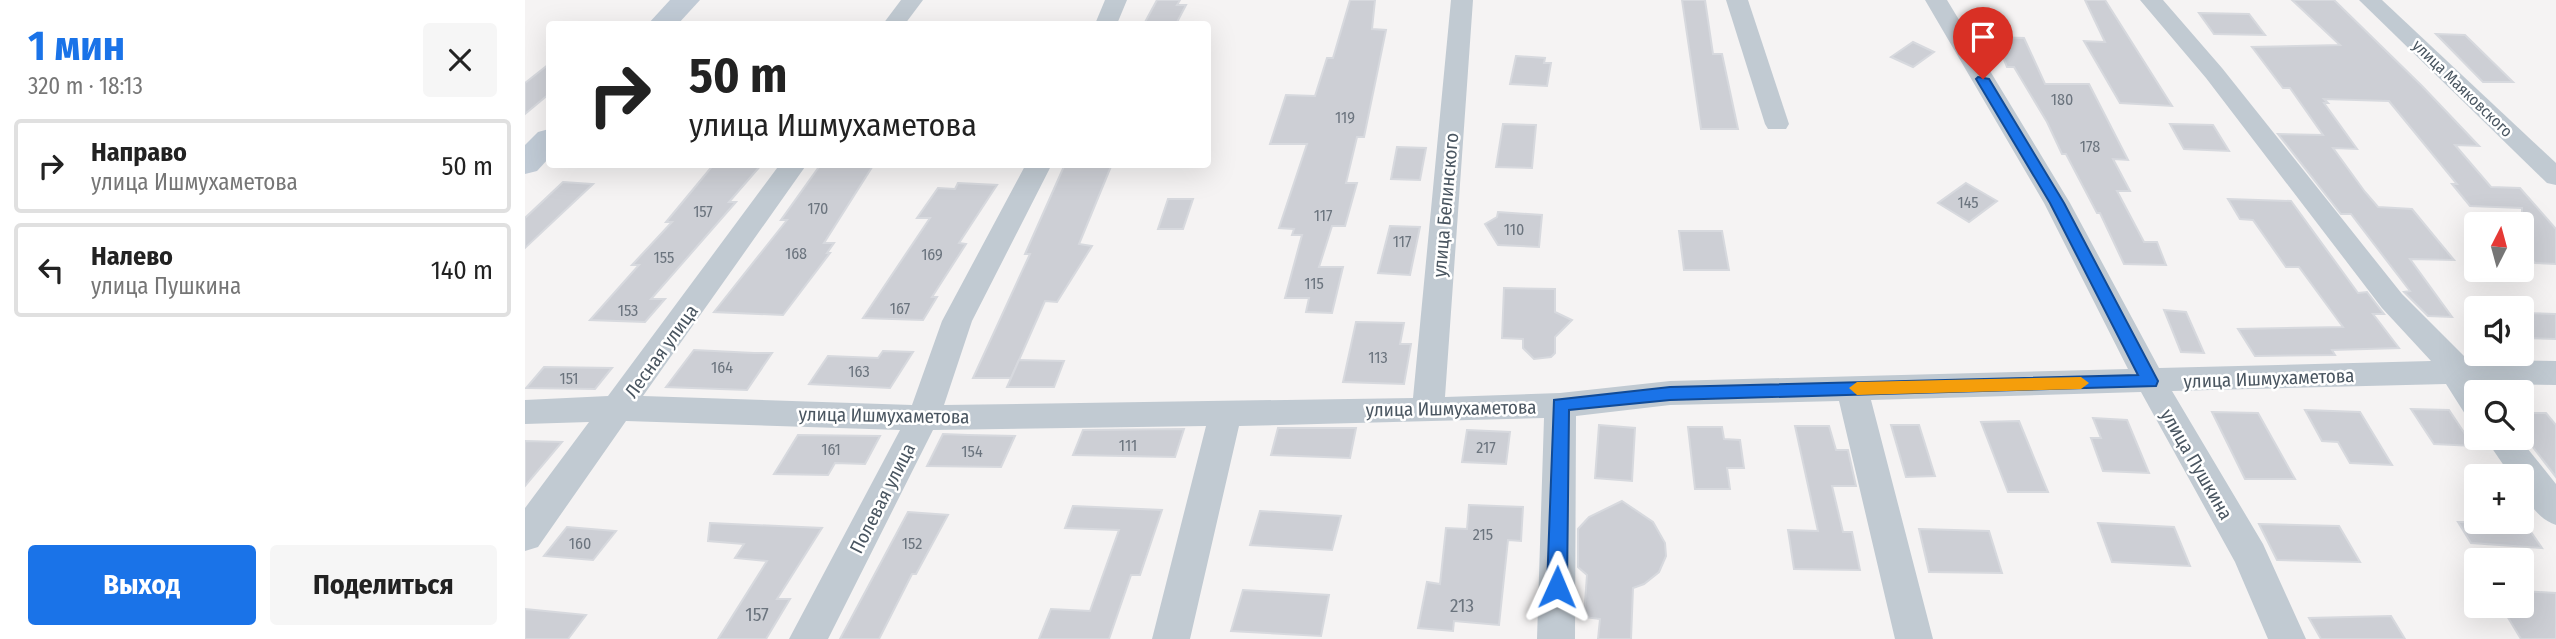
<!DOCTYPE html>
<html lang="ru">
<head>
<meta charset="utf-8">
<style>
  body { margin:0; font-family:"Fira Sans Condensed",sans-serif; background:#f6f6f6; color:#222; height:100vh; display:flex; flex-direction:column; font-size:26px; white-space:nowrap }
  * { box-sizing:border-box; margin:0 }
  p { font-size:23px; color:#767676 }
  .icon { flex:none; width:38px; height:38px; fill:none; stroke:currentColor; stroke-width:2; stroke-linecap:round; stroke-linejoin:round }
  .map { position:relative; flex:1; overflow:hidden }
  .side { display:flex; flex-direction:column; background:#fff; width:525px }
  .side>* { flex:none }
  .hud { position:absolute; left:21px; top:21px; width:665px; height:147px; border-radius:7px; box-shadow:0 7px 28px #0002; background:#fff; color:#222; overflow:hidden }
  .needle { width:46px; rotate:6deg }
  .controls { position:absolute; left:1939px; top:212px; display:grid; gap:14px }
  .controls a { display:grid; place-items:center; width:70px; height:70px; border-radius:7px; background:#fff; box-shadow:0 7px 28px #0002; font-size:35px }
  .pin { position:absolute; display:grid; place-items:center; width:60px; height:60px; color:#fff; margin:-72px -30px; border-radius:50% 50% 50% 0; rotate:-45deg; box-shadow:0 0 7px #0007 }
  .pin .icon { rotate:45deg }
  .me { position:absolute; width:77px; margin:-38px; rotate:1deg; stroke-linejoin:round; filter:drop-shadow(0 0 5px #0008) }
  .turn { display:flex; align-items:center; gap:24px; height:147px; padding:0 28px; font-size:32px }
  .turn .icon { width:91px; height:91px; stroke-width:2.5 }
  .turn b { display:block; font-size:49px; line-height:60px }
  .round { display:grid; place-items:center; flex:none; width:74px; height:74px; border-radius:7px; background:#f6f6f6 }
  .summary { display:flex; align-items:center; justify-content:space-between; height:119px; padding:0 28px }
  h1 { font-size:42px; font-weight:700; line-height:52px; color:#1a73e8 }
  .primary-button { display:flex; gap:14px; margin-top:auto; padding:14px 28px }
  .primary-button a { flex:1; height:80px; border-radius:7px; background:#1a73e8; color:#fff; font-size:28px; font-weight:700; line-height:80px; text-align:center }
  .primary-button a+a { background:#f6f6f6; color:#222 }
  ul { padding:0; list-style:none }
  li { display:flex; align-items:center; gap:21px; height:94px; margin:0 14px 10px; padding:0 14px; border:4px solid #e0e0e0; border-radius:7px }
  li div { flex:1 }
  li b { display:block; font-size:26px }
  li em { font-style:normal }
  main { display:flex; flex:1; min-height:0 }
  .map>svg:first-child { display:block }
  .building { fill:#cdcfd5; stroke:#d7d9de; stroke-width:2 }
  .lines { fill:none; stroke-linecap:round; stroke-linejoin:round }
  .street { fill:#c1cad2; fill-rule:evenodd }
  .secondary { fill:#c1cbd6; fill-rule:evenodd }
  .route { fill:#1a73e8; stroke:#114b97; stroke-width:2 }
  .slow { fill:#f59e0b }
  .labels { text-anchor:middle; stroke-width:5; stroke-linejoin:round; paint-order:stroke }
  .far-street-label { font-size:16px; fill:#4a5661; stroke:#fff }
  .number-label { font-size:16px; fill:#6b747e }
  .street-label { font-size:19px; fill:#4a5661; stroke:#fff }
  .near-number-label { font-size:19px; fill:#6b747e }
</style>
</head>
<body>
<main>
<section class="side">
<div class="summary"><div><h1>1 мин</h1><p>320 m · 18:13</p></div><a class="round"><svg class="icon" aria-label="close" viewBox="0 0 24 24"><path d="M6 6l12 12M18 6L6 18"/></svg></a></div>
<ul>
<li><svg class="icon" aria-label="right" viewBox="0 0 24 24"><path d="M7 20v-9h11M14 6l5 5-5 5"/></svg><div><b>Направо</b><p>улица Ишмухаметова</p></div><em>50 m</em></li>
<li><svg class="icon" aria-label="left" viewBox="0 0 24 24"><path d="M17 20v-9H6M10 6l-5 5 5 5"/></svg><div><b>Налево</b><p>улица Пушкина</p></div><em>140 m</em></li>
</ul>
<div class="primary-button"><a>Выход</a><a>Поделиться</a></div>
</section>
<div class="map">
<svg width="2031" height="639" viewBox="0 0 2031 639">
  <rect width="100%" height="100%" fill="#f5f3f3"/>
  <g class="building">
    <path d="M632 0H655L652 5H661L651 24H619Z"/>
    <path d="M825 0H850L847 29 861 30 839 137H832L821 183H832L820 226H807L794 267H818L807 313 781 312 784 298H760L777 235H767L769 229 754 228 782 144H745L761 95 790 96 802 58H808Z"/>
    <path d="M1157 0H1180L1188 54H1197L1213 129H1176Z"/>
    <path d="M1560 0H1580L1647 106 1595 103 1559 41 1580 42Z"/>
    <path d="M1767 0H1809L1897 86 1954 146 1930 145 1966 187 1995 188 2031 229V264L2010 263 1997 247V208L1945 206 1927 184H1932L1864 101 1799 99 1803 103H1799L1832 149 1808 148 1840 192 1853 207 1887 209 1929 260 1885 259 1927 317 1903 316 1879 292 1885 291 1826 214H1816L1753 134 1798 135 1765 88H1758L1727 47 1815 45Z"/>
    <path d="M1674 13 1724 14 1740 35 1689 34Z"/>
    <path d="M1911 34 1940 35 1988 82H1958Z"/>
    <path d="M1470 37 1499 38 1520 84H1564L1603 160 1588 159 1605 191H1592L1619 242H1632L1641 265 1599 264 1575 213H1572L1541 154H1537L1522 122 1489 67H1482Z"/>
    <path d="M1388 42 1409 52 1388 67 1366 57Z"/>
    <path d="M991 56 1020 58 1019 63H1026L1022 86 985 84Z"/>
    <path d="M24 64V94L0 114V83Z"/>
    <path d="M978 124 1011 125 1007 168 971 167Z"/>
    <path d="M1645 124 1688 125 1704 151 1659 149Z"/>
    <path d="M872 147 901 148 895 180 866 179Z"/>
    <path d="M189 164H237L204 202H211L126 299H140L120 322 65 320 114 265H107L147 222H141Z"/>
    <path d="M296 164H349L299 243H309L302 253H305L258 315 189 312 262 220H256Z"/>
    <path d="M540 164H587L554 244 567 246 532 302 520 301 486 378H448L505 254H500Z"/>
    <path d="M38 182 68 184 0 248V218Z"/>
    <path d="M433 183 472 185 434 243 441 244 407 297H412L398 320 338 318 405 218H392L413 188 430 189Z"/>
    <path d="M1441 183 1472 201 1444 222 1413 203Z"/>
    <path d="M643 199H668L658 229H633Z"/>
    <path d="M1703 199 1766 201 1833 293 1842 292 1859 314H1848L1874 348 1807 350 1810 355 1730 356 1713 329 1818 327 1774 267H1761L1728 220 1715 219Z"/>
    <path d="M973 212 1017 215 1014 247 973 245 960 224 972 217Z"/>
    <path d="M865 226 895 227 885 275 853 273Z"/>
    <path d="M1154 231H1197L1204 270H1159Z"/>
    <path d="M979 288 1030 289V312L1047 320 1030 337V353L1026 357 1009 359 998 348V339L977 338Z"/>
    <path d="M1639 310 1661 312 1679 353 1656 352Z"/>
    <path d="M1997 313 2031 314V339L1997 338Z"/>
    <path d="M831 322 879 323 875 344H886L879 384 818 382Z"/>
    <path d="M169 350 229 353H247L222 390 141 387Z"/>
    <path d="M358 351 388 352 365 388 284 384 303 356 353 358Z"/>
    <path d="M494 360 539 361 529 387H482Z"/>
    <path d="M19 367 87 368 70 389 1 388Z"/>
    <path d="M1886 409 1924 410 1948 446 1909 444Z"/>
    <path d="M1780 410 1835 412 1867 465 1825 463 1813 442 1797 441Z"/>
    <path d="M1687 412 1733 413 1770 479H1720Z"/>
    <path d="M1997 413H2021L2031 425V477L1997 433Z"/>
    <path d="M1568 418 1602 420 1624 473 1578 471 1566 438H1576Z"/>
    <path d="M1494 421 1523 492H1483L1456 422Z"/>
    <path d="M1074 425 1110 428 1107 481 1070 478Z"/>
    <path d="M1366 425H1394L1410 476 1381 477Z"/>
    <path d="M1270 426H1304L1311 450H1323L1331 486H1307L1318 532H1327L1335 570 1269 569 1263 530 1293 531Z"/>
    <path d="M1163 427H1197L1199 439 1215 440 1219 468H1202L1205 489H1170Z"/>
    <path d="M753 428H831L825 458 746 455Z"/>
    <path d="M659 429 650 457 548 455 558 430Z"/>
    <path d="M942 430 985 432 981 464 937 462Z"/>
    <path d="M418 434 443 435 490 436 476 467 402 466Z"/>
    <path d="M273 435 355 436 340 464 310 463 303 475 249 474Z"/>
    <path d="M0 441 37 442 0 486Z"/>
    <path d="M1097 501 1128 522 1140 543 1141 556 1134 572 1119 584 1108 588 1106 639H1073L1075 619 1059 617 1062 575 1053 567V529L1064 517Z"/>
    <path d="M944 505 998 507 996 541 983 540 974 625 929 621 928 631 893 628 902 582 915 584 921 528 942 529Z"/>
    <path d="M548 506 637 510 615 575H606L584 639H514L526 609 565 611 594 530 540 528Z"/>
    <path d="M735 511 816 516 807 550 725 545Z"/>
    <path d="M383 512 423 515 391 574H387L354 639H315Z"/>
    <path d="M1933 522H1999L2017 548 1946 543Z"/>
    <path d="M185 523 297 528 252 599H265L241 639H193L242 561 210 558 219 544 183 541Z"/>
    <path d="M1573 523 1649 527 1665 566 1587 562Z"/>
    <path d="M1734 524 1814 526 1835 562 1752 560Z"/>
    <path d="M42 527 91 531 68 560 19 556Z"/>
    <path d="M1394 529 1464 531 1477 573 1404 572Z"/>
    <path d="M718 590 804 595 796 636 706 631Z"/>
    <path d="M1997 591 2031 593V639H1996L1976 606H1997Z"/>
    <path d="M0 609 61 615 43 639H0Z"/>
    <path d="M1866 616 1880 639H1796L1784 618Z"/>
  </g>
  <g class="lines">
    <g class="street">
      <path d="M376 0H398L380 24H358Z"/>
      <path d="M580 0H602L592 24H570Z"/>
      <path d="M926 0H948L920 397 1035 393 1145 381 1603 369 1519 203 1400 0H1422L1545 203 1634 368 1906 361 1857 308 1681 78 1615 0H1638L1697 68 1877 294 1943 360 2031 361V385L1952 384 1959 392H1951V417L1940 414 1921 384 1647 391 1738 544 1781 639H1743L1710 562 1616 392 1346 400 1408 639H1370L1314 401 1145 405 1051 416 1050 639H1012L1019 418 714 426 665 639H627L681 426 408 430 303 639H264L375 430 101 421 13 547 0 551V508L64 422 0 424V400L83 396 255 164H282L118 396 387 405 417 321 501 164H527L447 321 419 405 888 398Z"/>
      <path d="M1201 0H1223L1264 124 1261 129H1243L1240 124Z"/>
      <path d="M1834 0H1857L2031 163V185L2022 183Z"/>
      <path d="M1960 438H1994L2031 484V525C2011 518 1997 497 1997 476H1986Z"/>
    </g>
    <g class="secondary">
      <path d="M145 0H175L153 24H123Z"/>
      <path d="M24 129V158L12 171 0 174V145L13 132Z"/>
    </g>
  </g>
  <path class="route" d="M1453 77 1464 79 1539 203 1633 381 1631 386 1145 400 1044 410 1042 587 1039 593 1032 596 1025 593 1022 587 1029 400 1145 387 1613 375 1525 203 1451 79Z"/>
  <path class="slow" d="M1556 377 1564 383 1556 389 1332 395 1324 388 1332 382Z"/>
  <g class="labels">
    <g class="far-street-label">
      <text transform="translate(1938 88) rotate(44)" y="6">улица Маяковского</text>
    </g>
    <g class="number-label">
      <text x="1537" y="105">180</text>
      <text x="820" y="123">119</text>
      <text x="1565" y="152">178</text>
      <text x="1443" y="208">145</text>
      <text x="293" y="214">170</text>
      <text x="178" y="217">157</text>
      <text x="798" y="221">117</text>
      <text x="989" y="235">110</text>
      <text x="877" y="247">117</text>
      <text x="271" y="259">168</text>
      <text x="407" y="260">169</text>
      <text x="139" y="263">155</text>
      <text x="789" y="289">115</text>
      <text x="375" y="314">167</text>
      <text x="103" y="316">153</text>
      <text x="853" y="363">113</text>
      <text x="197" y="373">164</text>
      <text x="334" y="377">163</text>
      <text x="44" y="384">151</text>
      <text x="603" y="451">111</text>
      <text x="961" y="453">217</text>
      <text x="306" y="455">161</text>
      <text x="447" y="457">154</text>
      <text x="958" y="540">215</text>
      <text x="55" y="549">160</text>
      <text x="387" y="549">152</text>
    </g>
    <g class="street-label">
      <text transform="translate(920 205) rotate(-85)" y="7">улица Белинского</text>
      <text transform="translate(136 351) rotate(-54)" y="7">Лесная улица</text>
      <text transform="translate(1744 378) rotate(-2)" y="7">улица Ишмухаметова</text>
      <text transform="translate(926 408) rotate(-1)" y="7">улица Ишмухаметова</text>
      <text transform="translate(359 415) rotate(1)" y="7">улица Ишмухаметова</text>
      <text transform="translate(1672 464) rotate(60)" y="7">улица Пушкина</text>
      <text transform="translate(357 498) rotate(-63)" y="7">Полевая улица</text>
    </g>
    <g class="near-number-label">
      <text x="937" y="612">213</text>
      <text x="232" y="621">157</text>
    </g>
  </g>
</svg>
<div class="controls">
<a><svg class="needle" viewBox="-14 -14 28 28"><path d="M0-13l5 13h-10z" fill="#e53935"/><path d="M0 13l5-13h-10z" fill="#767676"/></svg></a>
<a><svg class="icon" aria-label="sound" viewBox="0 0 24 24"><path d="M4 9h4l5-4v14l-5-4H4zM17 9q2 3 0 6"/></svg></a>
<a><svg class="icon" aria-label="search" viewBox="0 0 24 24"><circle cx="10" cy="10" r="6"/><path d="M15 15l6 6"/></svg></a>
<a>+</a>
<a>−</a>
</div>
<div class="pin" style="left:1458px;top:79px;background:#d93025"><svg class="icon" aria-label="arrive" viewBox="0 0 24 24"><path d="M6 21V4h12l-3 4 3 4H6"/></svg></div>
<svg class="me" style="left:1032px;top:587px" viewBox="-20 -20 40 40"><path d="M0-17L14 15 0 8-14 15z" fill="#1a73e8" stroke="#fff" stroke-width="4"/></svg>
<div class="hud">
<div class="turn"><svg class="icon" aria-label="right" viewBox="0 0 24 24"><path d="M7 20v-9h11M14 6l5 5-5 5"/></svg><div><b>50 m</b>улица Ишмухаметова</div></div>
</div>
</div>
</main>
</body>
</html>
